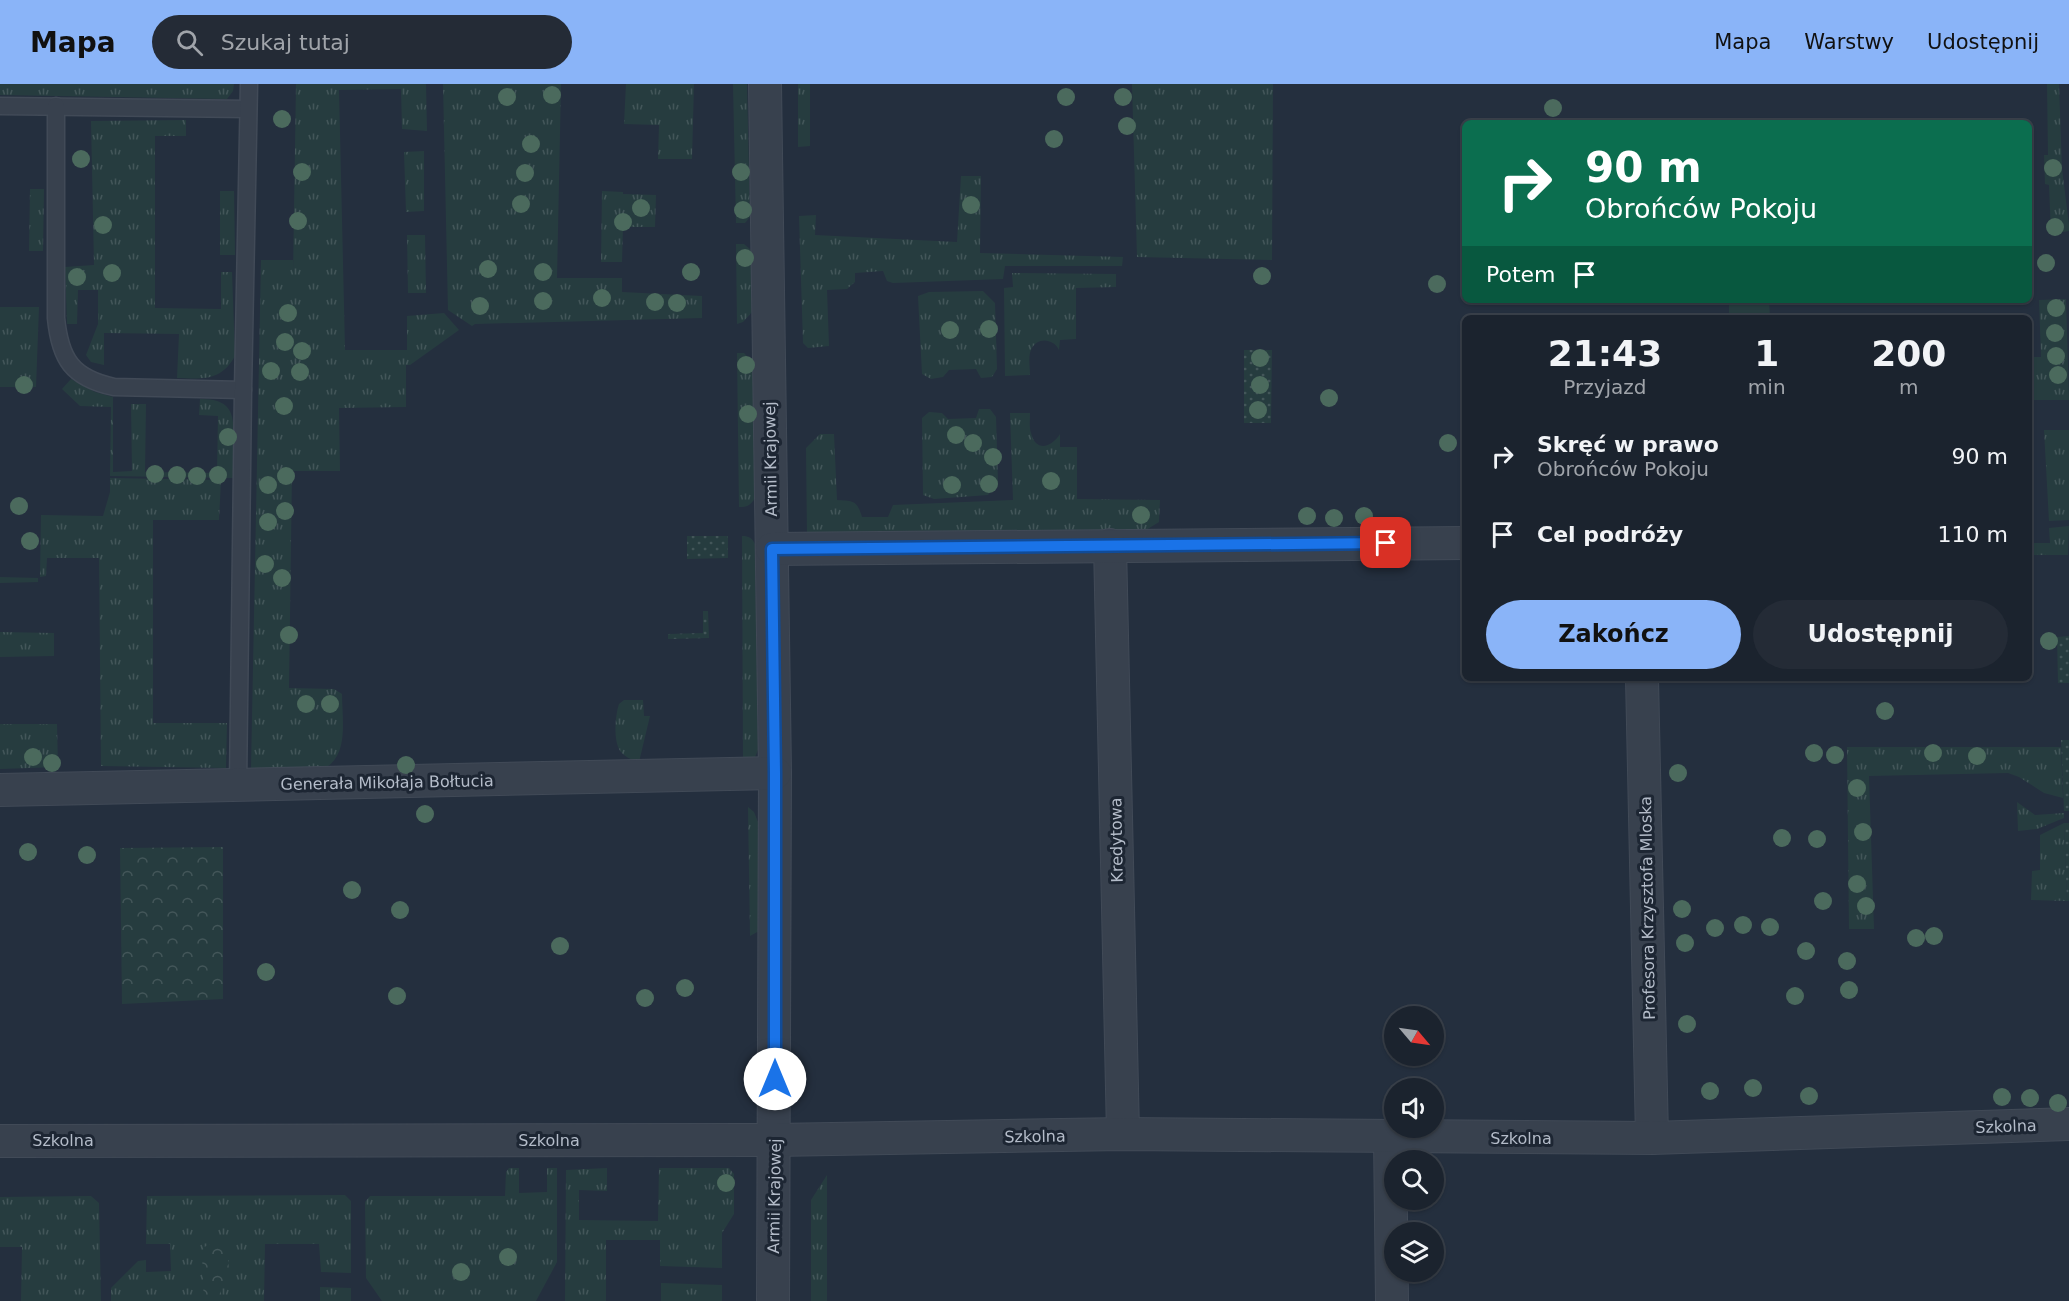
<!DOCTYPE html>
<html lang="pl">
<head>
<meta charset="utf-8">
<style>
  body { margin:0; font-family:"DejaVu Sans",sans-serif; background:#242b36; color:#f1f3f6; height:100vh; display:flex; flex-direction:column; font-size:22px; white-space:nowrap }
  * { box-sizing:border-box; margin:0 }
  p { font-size:20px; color:#a0a4aa }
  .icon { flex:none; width:33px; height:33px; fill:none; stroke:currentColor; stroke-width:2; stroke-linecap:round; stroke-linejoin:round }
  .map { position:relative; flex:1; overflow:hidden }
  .sheet { position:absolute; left:1462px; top:231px; width:570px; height:366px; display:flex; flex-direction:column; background:#1b232e; border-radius:9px; box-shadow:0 2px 4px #0004,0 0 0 2px #39404a }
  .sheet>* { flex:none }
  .guide { position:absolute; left:1462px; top:36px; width:570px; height:183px; border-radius:9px; box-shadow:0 2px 4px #0004,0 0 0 2px #39404a; background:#0b6e4f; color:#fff; overflow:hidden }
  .needle { width:39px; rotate:119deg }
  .controls { position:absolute; left:1384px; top:922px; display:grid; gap:12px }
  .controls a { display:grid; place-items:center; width:60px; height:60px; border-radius:50%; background:#1b232e; box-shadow:0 2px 4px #0004,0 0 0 2px #39404a; font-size:30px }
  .pin { position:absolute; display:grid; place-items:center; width:51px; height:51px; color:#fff; margin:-26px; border-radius:12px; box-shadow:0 3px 9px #0006 }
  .me { position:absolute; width:66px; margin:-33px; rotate:0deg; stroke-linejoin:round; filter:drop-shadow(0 0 4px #0008) }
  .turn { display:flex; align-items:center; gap:21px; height:126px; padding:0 24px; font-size:27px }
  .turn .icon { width:78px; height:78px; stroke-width:2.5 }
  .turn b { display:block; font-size:42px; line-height:51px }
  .then { display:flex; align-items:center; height:57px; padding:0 24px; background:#0003; gap:12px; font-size:22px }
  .eta { display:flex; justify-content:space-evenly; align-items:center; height:102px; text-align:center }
  .eta b { font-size:36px; font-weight:800; line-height:42px }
  .button { display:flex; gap:12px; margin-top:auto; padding:12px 24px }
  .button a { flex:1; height:69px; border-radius:36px; background:#8ab4f8; color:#111; font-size:24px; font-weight:800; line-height:69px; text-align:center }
  .button a+a { background:#242b36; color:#f1f3f6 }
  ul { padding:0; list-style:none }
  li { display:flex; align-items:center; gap:18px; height:78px; padding:0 24px }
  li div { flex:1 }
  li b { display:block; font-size:22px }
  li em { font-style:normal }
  header { display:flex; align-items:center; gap:36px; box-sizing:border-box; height:84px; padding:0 30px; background:#8ab4f8; color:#111 }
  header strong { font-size:28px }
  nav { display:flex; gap:33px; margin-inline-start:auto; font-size:21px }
  .search { width:420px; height:54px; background:#242b36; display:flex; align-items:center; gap:15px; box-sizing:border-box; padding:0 21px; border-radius:33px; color:#a0a4aa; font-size:22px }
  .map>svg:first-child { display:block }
  .grass { fill:url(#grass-tufts) }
  .forest { fill:url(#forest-crowns) }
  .garden { fill:url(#garden-dots) }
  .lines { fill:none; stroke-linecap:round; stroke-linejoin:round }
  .service-casing { stroke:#414a57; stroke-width:19 }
  .minor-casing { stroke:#414a57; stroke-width:34 }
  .service { stroke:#38414e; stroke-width:16 }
  .minor { stroke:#38414e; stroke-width:32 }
  .tree { fill:#4b6a5d }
  .route-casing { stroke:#114b97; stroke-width:15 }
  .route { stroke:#1a73e8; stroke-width:10 }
  .labels { text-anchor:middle; stroke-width:6; stroke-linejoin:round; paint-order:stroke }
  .street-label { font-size:16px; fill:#b4bcc9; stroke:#1d2633 }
</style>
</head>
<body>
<header>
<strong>Mapa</strong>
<div class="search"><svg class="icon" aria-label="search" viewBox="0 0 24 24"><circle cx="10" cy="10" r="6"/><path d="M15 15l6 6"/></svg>Szukaj tutaj</div>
<nav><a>Mapa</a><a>Warstwy</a><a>Udostępnij</a></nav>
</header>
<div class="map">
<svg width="2069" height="1217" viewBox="0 0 2069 1217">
  <defs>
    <pattern id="grass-tufts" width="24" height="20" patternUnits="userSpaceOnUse" patternTransform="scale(1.5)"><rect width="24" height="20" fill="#263c3f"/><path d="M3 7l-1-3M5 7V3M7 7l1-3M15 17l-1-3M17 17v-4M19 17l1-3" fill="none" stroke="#435659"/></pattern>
    <pattern id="forest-crowns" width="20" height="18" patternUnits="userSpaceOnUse" patternTransform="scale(1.5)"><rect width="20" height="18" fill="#263c3f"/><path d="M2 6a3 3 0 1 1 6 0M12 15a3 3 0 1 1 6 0" fill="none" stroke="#435659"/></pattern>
    <pattern id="garden-dots" width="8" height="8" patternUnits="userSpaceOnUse" patternTransform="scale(1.5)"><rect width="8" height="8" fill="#263c3f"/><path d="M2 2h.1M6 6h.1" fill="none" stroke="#435659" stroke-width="1.8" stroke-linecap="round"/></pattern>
  </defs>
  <rect width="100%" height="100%" fill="#242f3e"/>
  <g class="grass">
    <path d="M0 0H234L233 7 227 15 0 11Z"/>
    <path d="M296 0H426L427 47 402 45 401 5 339 6 345 266H407V232L444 229 459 246 410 281H406V323L339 324 340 387H292L289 604 334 605 342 610C342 636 350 676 320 686L251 685 261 176H293V191Z"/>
    <path d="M443 0H561L557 194H622V208L702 212V234L475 240 472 242 448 226Z"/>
    <path d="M626 0H694L692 75H658L659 41 624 40Z"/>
    <path d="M733 0H747L750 133 745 139H736Z"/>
    <path d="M798 0H810V62L798 63Z"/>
    <path d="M1132 0H1273L1272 176 1137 173Z"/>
    <path d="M2047 0H2059L2062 85 2069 141V147L2051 150 2049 101 2045 100 2044 71H2048Z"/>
    <path d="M186 36V52H155V224L221 225V188H232L235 272C221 297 204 295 177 294L179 250 104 249V281L91 278 86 271 98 240V206H78L77 240H67L65 183 94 181 91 37Z"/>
    <path d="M424 67V127L406 128 404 68Z"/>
    <path d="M961 92H981L980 169 1123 173 1122 182H1005L1003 195 893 199 887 197 883 187 855 189V198L847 205 827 206 829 262 808 264 803 259 799 132 816 131 815 151 957 158Z"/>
    <path d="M30 105H44L43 167H29Z"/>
    <path d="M220 107H234L235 171H220Z"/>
    <path d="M602 107 623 108V110L656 111 655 143H623L622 178H601Z"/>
    <path d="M407 151H425L426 209H408Z"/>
    <path d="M736 160H744L751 166 752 228 743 238 737 240Z"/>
    <path d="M1012 189 1116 190V203L1076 204V255L1060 256 1059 266C1054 255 1037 252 1031 266 1028 273 1030 283 1030 291L1005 292 1004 204 1013 203Z"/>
    <path d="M983 207 995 219 997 285 992 293 981 294 976 285 949 286 943 293 931 295 922 290 918 212 929 208Z"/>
    <path d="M2066 215 2069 316H2030V273H2041L2039 216Z"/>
    <path d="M1729 216H1769L1770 234H1729Z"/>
    <path d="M0 223H39L36 303H0Z"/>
    <path d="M737 269H744L753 279 755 414C750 422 747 423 739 423Z"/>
    <path d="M71 295 95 308 113 313V388L132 387 131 320H146L145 388 217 389 218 332 199 331 200 315C230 315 234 327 234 355 234 368 234 381 234 394L110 392 111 323 80 322 62 305Z"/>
    <path d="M979 325H990L996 333 998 398 988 411 934 415 923 411 922 334 929 328 942 329 948 335 976 334Z"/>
    <path d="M1010 329H1030C1030 336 1029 343 1031 349 1036 369 1052 363 1060 350V363H1077V415L1160 416 1159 438 1146 446 807 451 806 364 820 350H834L837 416C853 417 857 416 862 433H888L893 421 1013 416Z"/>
    <path d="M2044 346H2069V436L2049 437Z"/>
    <path d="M110 394 221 396 219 436H153V639H227L226 684 101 682 99 474H47L46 492 40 493 41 431 103 432 110 408Z"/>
    <path d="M2069 442 2068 471H2030V459H2050L2049 444Z"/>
    <path d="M742 452C749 452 752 454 755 460L758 666 755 673 743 677Z"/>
    <path d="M0 493 38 494V498L0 499Z"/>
    <path d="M0 548 54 549V572L0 573Z"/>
    <path d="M624 616H643L644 632H650L639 678C633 676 626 674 621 668 613 658 615 632 619 620Z"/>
    <path d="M0 640H57L58 683 0 685Z"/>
    <path d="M1847 663H2061L2063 714 2044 709 2019 693 2008 689 1869 692 1874 845H1849Z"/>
    <path d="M2017 718 2035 731 2064 729V734L2037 745 2018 747Z"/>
    <path d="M748 723 754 728 760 743 759 847 750 852Z"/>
    <path d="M2064 739 2067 817 2031 816 2032 787 2040 786V751Z"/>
    <path d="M509 1084H519V1109L547 1108V1084H557V1178L536 1217H382L366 1194 365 1118 370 1112H505L506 1088Z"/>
    <path d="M607 1084V1107L579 1106V1136L658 1137 659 1084H729L734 1090V1130L722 1149V1184L660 1182V1156H606V1217H565L566 1086Z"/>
    <path d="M827 1091V1217H811V1116Z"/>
    <path d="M345 1111 351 1117V1189L321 1188 319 1160H265L264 1217H111V1204L138 1177 146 1176V1188L171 1187 170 1160H146L147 1112Z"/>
    <path d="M91 1112 99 1119 101 1217H21L22 1163H0V1113Z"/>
    <path d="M661 1199 722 1201V1217H661Z"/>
    <path d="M320 1203 351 1204V1217H320Z"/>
  </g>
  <g class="forest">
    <path d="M223 763V915L122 920 120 764Z"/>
    <path d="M214 1159 227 1168 229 1185 217 1217H203C205 1199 200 1181 204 1163Z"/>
  </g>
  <g class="garden">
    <path d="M1244 266H1272L1271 339H1244Z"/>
    <path d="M687 452H728V474L687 475Z"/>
    <path d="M703 527H708L709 554 668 555V550L703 549Z"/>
    <path d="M2069 552V599H2058L2057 553Z"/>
    <path d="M2061 656H2069V727H2064Z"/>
    <path d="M2064 739H2069V817H2067Z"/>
  </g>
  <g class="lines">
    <g class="service-casing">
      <g id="service">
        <path d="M0 22 248 25"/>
        <path d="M56 22V234C60 275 72 294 114 303L243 306"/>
        <path d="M238 702 243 306 249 0"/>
      </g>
    </g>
    <g class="minor-casing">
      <g id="minor">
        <path d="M765 0 775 689 773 1217"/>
        <path d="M1110 461 1123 1050"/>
        <path d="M772 465 1466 459"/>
        <path d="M1642 594 1652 1054"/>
        <path d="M0 706 775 689"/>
        <path d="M1390 1053 1392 1217"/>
        <path d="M0 1057 775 1056 1123 1050 1652 1054 2069 1040"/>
      </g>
    </g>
    <use href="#service" class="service"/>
    <use href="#minor" class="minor"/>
  </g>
  <g class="tree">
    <circle cx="552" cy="11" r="9"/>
    <circle cx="507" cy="13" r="9"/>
    <circle cx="1066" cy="13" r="9"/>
    <circle cx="1123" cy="13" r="9"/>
    <circle cx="1553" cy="24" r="9"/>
    <circle cx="282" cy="35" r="9"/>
    <circle cx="1127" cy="42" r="9"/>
    <circle cx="1054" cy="55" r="9"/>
    <circle cx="531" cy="60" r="9"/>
    <circle cx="81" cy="75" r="9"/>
    <circle cx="2053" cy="84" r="9"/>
    <circle cx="302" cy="88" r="9"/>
    <circle cx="741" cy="88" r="9"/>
    <circle cx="525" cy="89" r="9"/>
    <circle cx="521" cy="120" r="9"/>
    <circle cx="971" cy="121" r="9"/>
    <circle cx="641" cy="124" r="9"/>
    <circle cx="743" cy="126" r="9"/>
    <circle cx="298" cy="137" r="9"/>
    <circle cx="623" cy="138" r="9"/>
    <circle cx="103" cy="141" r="9"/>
    <circle cx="2055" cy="143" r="9"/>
    <circle cx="745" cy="174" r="9"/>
    <circle cx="2046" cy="179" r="9"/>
    <circle cx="488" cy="185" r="9"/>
    <circle cx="543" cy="188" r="9"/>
    <circle cx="691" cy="188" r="9"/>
    <circle cx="112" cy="189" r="9"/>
    <circle cx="1262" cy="192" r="9"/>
    <circle cx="77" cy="193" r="9"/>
    <circle cx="1437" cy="200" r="9"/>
    <circle cx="602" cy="214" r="9"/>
    <circle cx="543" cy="217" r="9"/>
    <circle cx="655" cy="218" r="9"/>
    <circle cx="677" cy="219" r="9"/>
    <circle cx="480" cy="222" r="9"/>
    <circle cx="2056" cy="224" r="9"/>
    <circle cx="288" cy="229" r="9"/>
    <circle cx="989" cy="245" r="9"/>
    <circle cx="950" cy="246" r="9"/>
    <circle cx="2055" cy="249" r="9"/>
    <circle cx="285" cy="258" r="9"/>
    <circle cx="302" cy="267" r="9"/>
    <circle cx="2056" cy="272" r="9"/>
    <circle cx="1260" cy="274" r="9"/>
    <circle cx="746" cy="281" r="9"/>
    <circle cx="271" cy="287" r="9"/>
    <circle cx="300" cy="288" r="9"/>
    <circle cx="2058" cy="291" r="9"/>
    <circle cx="24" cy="301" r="9"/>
    <circle cx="1260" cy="301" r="9"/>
    <circle cx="1329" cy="314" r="9"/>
    <circle cx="284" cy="322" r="9"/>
    <circle cx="1258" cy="326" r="9"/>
    <circle cx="748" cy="330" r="9"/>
    <circle cx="956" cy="351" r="9"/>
    <circle cx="228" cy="353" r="9"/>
    <circle cx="973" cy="359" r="9"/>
    <circle cx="1448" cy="359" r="9"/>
    <circle cx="993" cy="373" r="9"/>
    <circle cx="155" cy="390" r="9"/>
    <circle cx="177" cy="391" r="9"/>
    <circle cx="218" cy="391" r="9"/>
    <circle cx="197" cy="392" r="9"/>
    <circle cx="286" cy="392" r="9"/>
    <circle cx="1051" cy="397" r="9"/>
    <circle cx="989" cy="400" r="9"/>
    <circle cx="268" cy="401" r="9"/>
    <circle cx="952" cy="401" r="9"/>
    <circle cx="19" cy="422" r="9"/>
    <circle cx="285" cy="427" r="9"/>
    <circle cx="1141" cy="431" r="9"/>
    <circle cx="1307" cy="432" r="9"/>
    <circle cx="1364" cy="432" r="9"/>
    <circle cx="1334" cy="434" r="9"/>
    <circle cx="268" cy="438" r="9"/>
    <circle cx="30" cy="457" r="9"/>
    <circle cx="265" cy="480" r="9"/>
    <circle cx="282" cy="494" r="9"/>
    <circle cx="289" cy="551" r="9"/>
    <circle cx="2049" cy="557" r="9"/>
    <circle cx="306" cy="620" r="9"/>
    <circle cx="330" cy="620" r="9"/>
    <circle cx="1885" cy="627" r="9"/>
    <circle cx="1814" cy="669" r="9"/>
    <circle cx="1933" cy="669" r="9"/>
    <circle cx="1835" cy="671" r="9"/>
    <circle cx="1977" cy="672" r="9"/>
    <circle cx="33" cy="673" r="9"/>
    <circle cx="52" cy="679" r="9"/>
    <circle cx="406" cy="681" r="9"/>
    <circle cx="1678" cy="689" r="9"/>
    <circle cx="1857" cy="704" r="9"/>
    <circle cx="425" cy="730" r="9"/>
    <circle cx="1863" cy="748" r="9"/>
    <circle cx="1782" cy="754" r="9"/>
    <circle cx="1817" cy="755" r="9"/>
    <circle cx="28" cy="768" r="9"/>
    <circle cx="87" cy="771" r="9"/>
    <circle cx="1857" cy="800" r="9"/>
    <circle cx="352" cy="806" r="9"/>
    <circle cx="1823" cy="817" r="9"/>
    <circle cx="1866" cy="822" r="9"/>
    <circle cx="1682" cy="825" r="9"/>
    <circle cx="400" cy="826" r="9"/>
    <circle cx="1743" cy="841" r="9"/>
    <circle cx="1770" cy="843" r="9"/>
    <circle cx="1715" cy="844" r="9"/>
    <circle cx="1934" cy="852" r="9"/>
    <circle cx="1916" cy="854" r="9"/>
    <circle cx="1685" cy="859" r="9"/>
    <circle cx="560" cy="862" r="9"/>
    <circle cx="1806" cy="867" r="9"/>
    <circle cx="1847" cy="877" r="9"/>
    <circle cx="266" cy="888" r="9"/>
    <circle cx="685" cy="904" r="9"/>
    <circle cx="1849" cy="906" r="9"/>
    <circle cx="397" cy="912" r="9"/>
    <circle cx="1795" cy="912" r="9"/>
    <circle cx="645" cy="914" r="9"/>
    <circle cx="1687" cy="940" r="9"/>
    <circle cx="1753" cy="1004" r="9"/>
    <circle cx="1710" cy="1007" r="9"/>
    <circle cx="1809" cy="1012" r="9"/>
    <circle cx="2002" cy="1013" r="9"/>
    <circle cx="2030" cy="1014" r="9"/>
    <circle cx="2058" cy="1019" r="9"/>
    <circle cx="726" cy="1099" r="9"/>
    <circle cx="508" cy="1173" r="9"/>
    <circle cx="461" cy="1188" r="9"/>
  </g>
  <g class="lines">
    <g class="route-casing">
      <path id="route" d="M775 995V689L772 465 1386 459"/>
    </g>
    <use href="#route" class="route"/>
  </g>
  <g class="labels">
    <g class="street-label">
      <text transform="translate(770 375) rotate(-91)" y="6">Armii Krajowej</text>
      <text transform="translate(387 698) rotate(-1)" y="6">Generała Mikołaja Bołtucia</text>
      <text transform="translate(1116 756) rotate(-91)" y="6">Kredytowa</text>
      <text transform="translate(1647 824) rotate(-91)" y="6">Profesora Krzysztofa Mloska</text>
      <text transform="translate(2006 1042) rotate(-2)" y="6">Szkolna</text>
      <text transform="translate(1035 1052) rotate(-1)" y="6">Szkolna</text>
      <text x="1521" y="1060">Szkolna</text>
      <text x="63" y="1062">Szkolna</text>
      <text x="549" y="1062">Szkolna</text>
      <text transform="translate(774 1112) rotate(-89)" y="6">Armii Krajowej</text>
    </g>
  </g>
</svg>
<div class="controls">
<a><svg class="needle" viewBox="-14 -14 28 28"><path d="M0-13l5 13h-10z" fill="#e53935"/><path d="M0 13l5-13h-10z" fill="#a0a4aa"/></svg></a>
<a><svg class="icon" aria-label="sound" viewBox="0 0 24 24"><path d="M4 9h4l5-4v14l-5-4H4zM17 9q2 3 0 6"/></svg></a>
<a><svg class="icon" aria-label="search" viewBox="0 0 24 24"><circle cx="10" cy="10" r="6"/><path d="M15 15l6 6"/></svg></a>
<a><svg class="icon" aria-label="layers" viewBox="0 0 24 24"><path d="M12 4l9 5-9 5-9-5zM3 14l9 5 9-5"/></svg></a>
</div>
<div class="pin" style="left:1386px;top:459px;background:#d93025"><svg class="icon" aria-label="arrive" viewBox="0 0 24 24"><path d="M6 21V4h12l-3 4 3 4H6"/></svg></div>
<svg class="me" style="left:775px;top:995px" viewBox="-20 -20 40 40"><circle r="19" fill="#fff"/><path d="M0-13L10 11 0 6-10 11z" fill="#1a73e8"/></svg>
<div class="guide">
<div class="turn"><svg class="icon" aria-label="right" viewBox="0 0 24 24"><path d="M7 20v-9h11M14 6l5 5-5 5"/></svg><div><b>90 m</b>Obrońców Pokoju</div></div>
<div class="then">Potem<svg class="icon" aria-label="arrive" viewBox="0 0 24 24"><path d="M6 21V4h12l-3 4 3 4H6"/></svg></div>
</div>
<section class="sheet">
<div class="eta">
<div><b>21:43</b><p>Przyjazd</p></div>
<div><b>1</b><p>min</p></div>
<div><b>200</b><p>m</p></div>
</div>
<ul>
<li><svg class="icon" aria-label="right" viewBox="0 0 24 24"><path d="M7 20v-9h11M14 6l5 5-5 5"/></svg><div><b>Skręć w prawo</b><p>Obrońców Pokoju</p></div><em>90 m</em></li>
<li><svg class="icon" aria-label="arrive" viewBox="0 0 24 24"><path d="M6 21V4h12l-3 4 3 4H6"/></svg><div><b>Cel podróży</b></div><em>110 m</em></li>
</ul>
<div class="button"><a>Zakończ</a><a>Udostępnij</a></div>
</section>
</div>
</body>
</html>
